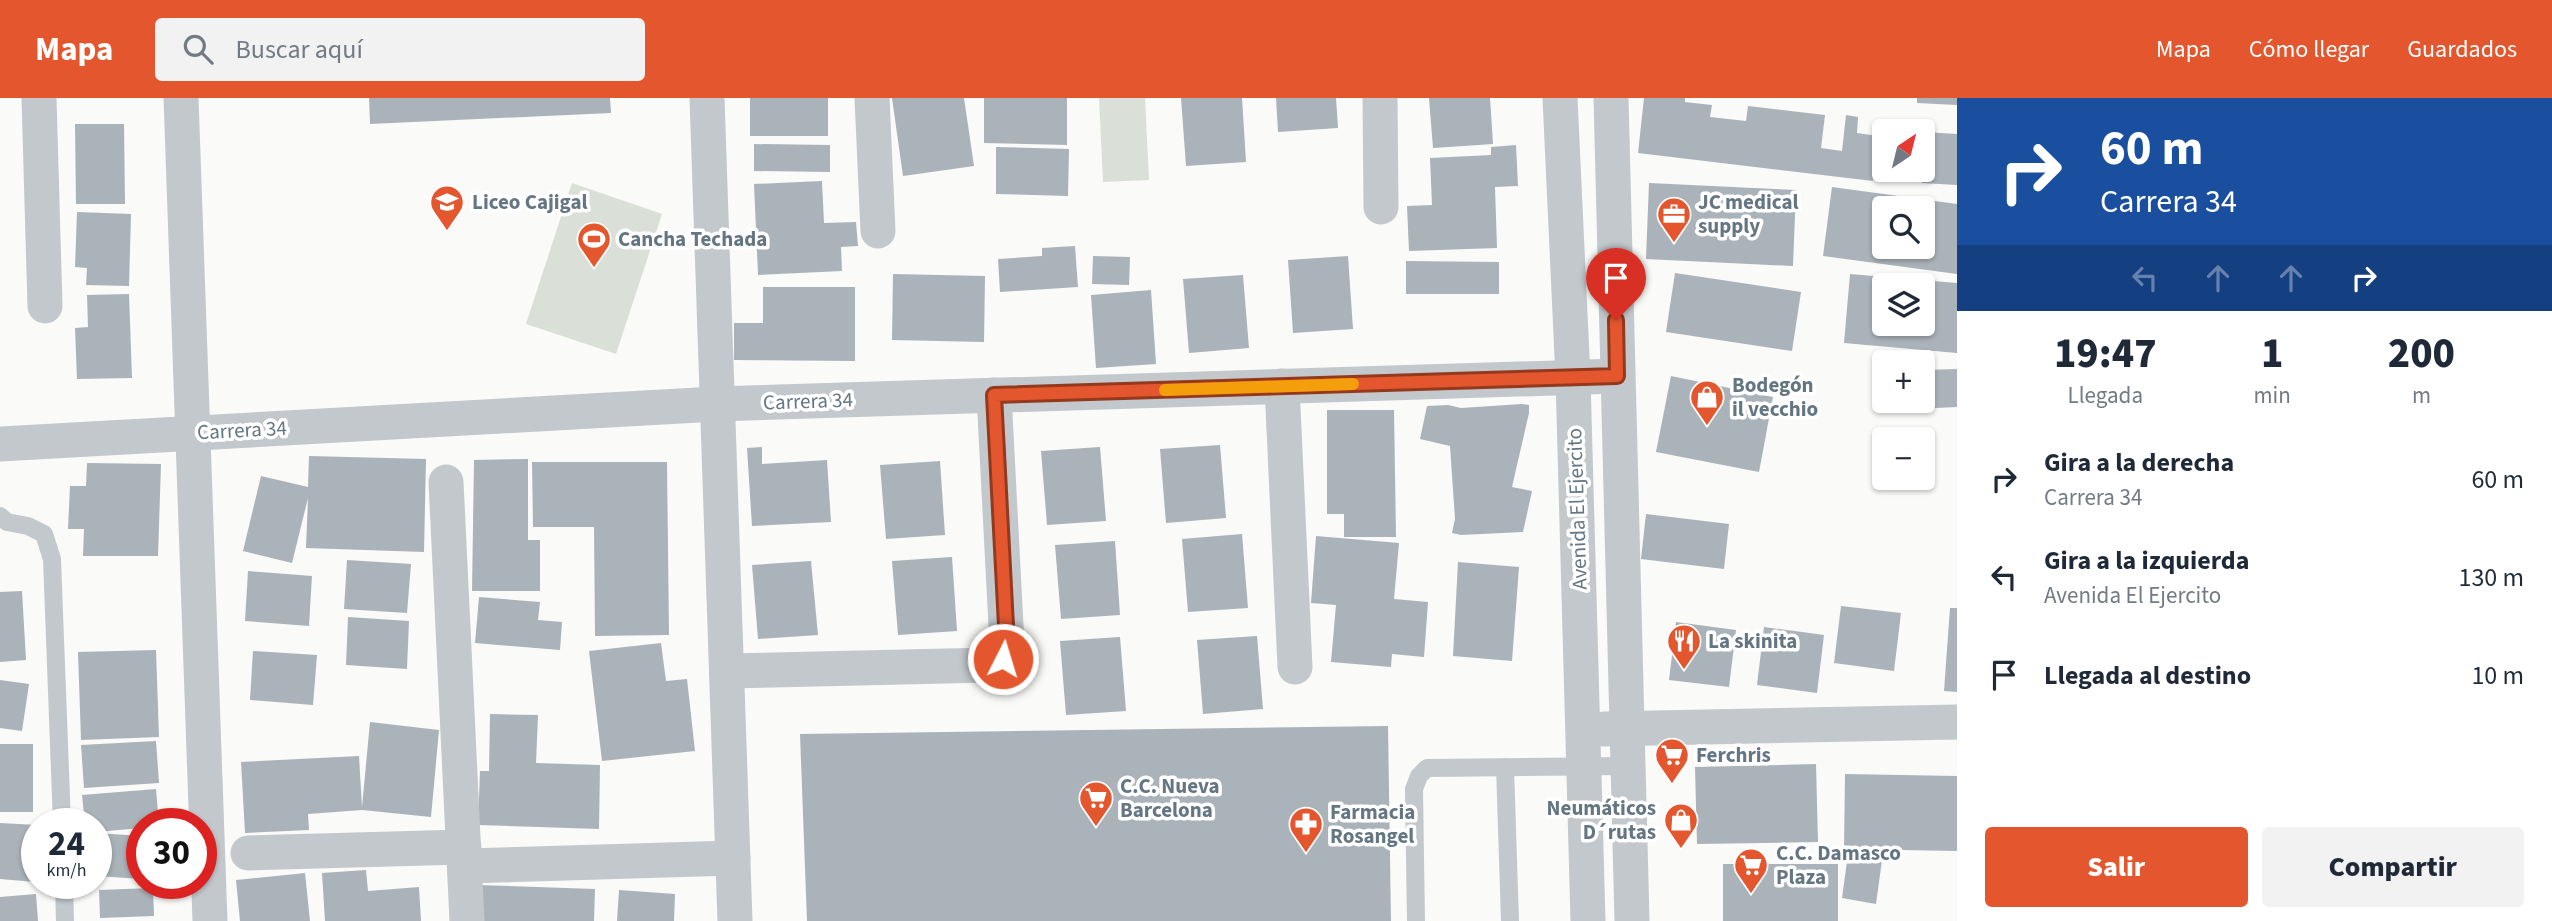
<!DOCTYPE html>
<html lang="es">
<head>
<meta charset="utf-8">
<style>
  body { margin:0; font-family:"Source Sans 3",sans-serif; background:#f2f2f3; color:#1f2937; height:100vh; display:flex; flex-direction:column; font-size:26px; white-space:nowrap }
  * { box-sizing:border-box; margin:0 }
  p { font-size:23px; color:#747a83 }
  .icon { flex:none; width:38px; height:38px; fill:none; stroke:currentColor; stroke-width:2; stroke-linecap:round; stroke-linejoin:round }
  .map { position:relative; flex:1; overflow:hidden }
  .panel { display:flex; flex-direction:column; background:#fff; width:595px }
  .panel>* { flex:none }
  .top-card { background:#1a4fa0; color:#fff; overflow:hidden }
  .needle { width:46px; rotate:35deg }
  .tools { position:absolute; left:1872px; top:21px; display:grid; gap:14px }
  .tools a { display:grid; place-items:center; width:63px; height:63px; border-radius:7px; background:#fff; box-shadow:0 2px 5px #0004; font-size:35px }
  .speed { position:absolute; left:21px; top:710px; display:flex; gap:14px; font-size:35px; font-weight:700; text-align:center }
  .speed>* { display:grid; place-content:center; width:91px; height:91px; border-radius:50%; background:#fff; box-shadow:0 2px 5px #0004; line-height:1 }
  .speed small { font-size:18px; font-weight:400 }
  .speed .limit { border:10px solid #d22; background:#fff; color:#111 }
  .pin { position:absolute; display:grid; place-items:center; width:60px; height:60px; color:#fff; margin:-72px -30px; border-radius:50% 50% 50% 0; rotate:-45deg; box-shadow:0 0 7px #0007 }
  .pin .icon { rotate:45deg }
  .me { position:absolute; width:77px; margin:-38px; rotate:5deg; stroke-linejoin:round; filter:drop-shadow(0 0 5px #0008) }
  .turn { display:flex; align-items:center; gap:24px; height:147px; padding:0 28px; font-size:32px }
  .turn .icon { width:91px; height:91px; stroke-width:2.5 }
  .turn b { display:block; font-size:49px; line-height:60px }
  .lanes { display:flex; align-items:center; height:66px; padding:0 28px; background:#0003; justify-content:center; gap:35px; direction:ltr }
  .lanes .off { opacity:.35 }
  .eta { display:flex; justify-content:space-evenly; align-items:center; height:119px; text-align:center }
  .eta b { font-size:42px; font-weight:800; line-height:49px }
  .cta { display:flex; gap:14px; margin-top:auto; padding:14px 28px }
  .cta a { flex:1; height:80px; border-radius:7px; background:#e4572e; color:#fff; font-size:28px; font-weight:800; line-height:80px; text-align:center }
  .cta a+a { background:#f2f2f3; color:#1f2937 }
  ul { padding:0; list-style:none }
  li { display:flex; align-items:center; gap:21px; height:98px; padding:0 28px }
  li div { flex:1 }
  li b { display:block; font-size:26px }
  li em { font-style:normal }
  header { display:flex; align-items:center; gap:42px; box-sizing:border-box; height:98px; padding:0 35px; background:#e4572e; color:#fff }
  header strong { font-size:33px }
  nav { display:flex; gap:38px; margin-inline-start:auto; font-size:24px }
  .search { width:490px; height:63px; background:#f2f2f3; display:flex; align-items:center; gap:18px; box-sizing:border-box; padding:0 24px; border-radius:7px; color:#747a83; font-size:26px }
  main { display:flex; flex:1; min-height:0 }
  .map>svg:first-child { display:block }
  .green { fill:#dadfd7 }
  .building { fill:#aab3b9; fill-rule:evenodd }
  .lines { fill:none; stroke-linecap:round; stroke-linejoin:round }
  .lane { stroke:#c3c8cc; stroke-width:18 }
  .street { stroke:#c3c8cc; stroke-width:35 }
  .route-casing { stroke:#94391e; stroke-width:18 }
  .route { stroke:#e4572e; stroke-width:12 }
  .slow { stroke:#f59e0b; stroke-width:12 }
  .labels { text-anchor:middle; stroke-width:7; stroke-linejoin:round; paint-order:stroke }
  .poi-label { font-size:21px; font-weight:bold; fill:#657683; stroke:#fff; text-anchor:start }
  .street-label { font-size:21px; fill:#657683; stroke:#fff }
</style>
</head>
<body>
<header>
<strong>Mapa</strong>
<div class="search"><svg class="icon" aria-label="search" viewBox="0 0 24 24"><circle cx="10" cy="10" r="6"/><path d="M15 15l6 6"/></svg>Buscar aquí</div>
<nav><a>Mapa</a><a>Cómo llegar</a><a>Guardados</a></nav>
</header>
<main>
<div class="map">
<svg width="1957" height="823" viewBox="0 0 1957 823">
  <rect width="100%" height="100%" fill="#fafaf8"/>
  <g class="green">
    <path d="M1099 0H1145L1149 82 1103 84Z"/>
    <path d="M572 85 662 116 616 256 526 226Z"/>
  </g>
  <g class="building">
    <path d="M369 0H610L611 15 370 26Z"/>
    <rect x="750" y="0" width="78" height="38"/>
    <path d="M892 0H964L974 68 903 78Z"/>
    <path d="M984 0H1067V47L984 45Z"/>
    <path d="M1181 0H1242L1246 64 1186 68Z"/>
    <path d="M1276 0H1336L1338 30 1278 34Z"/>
    <path d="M1429 0H1490L1493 46 1433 50Z"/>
    <path d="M1644 0H1685V4L1712 7 1710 19 1746 23 1748 8 1825 17 1821 50 1842 53 1846 17 1858 19 1857 35 1878 38 1873 83 1638 55Z"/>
    <path d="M1917 0H1957V7L1917 5Z"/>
    <path d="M75 26H124L125 106H76Z"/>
    <path d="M1924 34 1957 36V87L1922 85Z"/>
    <path d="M754 46 830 47V74L754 73Z"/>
    <path d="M1516 47 1518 88 1495 89 1497 150 1409 153 1407 108 1432 107 1430 60 1491 57V49Z"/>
    <path d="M996 49 1069 51 1068 98 996 96Z"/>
    <path d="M822 83 824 125 856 124 858 148 841 149 842 173 758 177 754 86Z"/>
    <path d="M1649 85 1796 92 1793 168 1646 161Z"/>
    <path d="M1832 89 1957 106V176L1823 158ZM1885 110H1923V149H1885Z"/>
    <path d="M77 114 131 116 129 188 86 187 87 170 75 169Z"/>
    <path d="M1075 148 1078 189 1000 194 998 161 1042 158V150Z"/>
    <path d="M1093 158 1130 159 1129 187 1092 186Z"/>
    <path d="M1348 158 1353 231 1293 235 1288 162Z"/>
    <path d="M1406 163 1499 164V196H1406Z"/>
    <path d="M1675 175 1801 194 1792 253 1666 234Z"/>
    <path d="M893 176 985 178 984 244 892 242Z"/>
    <path d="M1850 176 1957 185V255L1844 245ZM1885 187H1923V226H1885Z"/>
    <path d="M1243 177 1249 250 1189 255 1183 181Z"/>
    <path d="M763 189H855V263L734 262V225H763Z"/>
    <path d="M1151 192 1156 266 1096 270 1091 197Z"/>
    <path d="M129 196 132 280 77 281 75 230 88 229 87 197Z"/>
    <path d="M1957 271V309L1915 311V303H1923V272Z"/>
    <path d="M1671 278 1773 299 1759 374 1656 354Z"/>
    <path d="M1522 306 1529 307V315L1512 389 1532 393 1523 434 1461 437 1452 435 1455 421 1450 348 1420 341 1427 308 1448 307 1461 310Z"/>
    <path d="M1327 312H1394L1396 439H1344V416H1327Z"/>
    <path d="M1220 347 1226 420 1166 425 1160 351Z"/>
    <path d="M762 349V366L827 362 831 424 752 428 747 350Z"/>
    <path d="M1100 349 1106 423 1047 427 1041 353Z"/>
    <path d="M309 358 426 361 424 454 306 450 308 400 292 465 243 453 261 378 308 389Z"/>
    <path d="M528 361V442H540V493H472L474 362Z"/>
    <path d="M940 363 945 437 886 441 880 367Z"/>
    <path d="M532 364H667L669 537 595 538 594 429H533Z"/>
    <path d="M87 365 161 366 158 458H83L84 431H68L70 388H86Z"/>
    <path d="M1646 416 1729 426 1724 471 1641 461Z"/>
    <path d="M1242 436 1248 510 1188 514 1182 441Z"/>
    <path d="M1316 438 1399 445 1394 501 1428 504 1424 559 1392 556 1391 569 1331 564 1336 507 1311 505Z"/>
    <path d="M1115 443 1120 517 1061 521 1055 447Z"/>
    <path d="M952 459 957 533 898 537 892 463Z"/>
    <path d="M347 462 411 466 407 515 344 511Z"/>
    <path d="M811 463 818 537 758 541 752 467Z"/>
    <path d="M1458 464 1519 469 1512 563 1453 558Z"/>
    <path d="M248 473 312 478 309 528 245 523Z"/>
    <path d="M22 493 26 562 0 564V494Z"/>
    <path d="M479 499 540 504 538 522 562 524 560 552 475 545Z"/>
    <path d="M1841 508 1901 515 1894 573 1834 565Z"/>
    <path d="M1950 510H1957V594L1944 593Z"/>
    <path d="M348 519 409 523 407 571 346 567Z"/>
    <path d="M1676 524 1736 532 1729 589 1669 582Z"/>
    <path d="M1764 529 1824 537 1817 595 1757 587Z"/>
    <path d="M1257 538 1263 611 1203 616 1197 542Z"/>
    <path d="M1120 539 1126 613 1066 617 1060 543Z"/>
    <path d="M661 545 666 583 687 581 695 653 602 663 589 553Z"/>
    <path d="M156 552 159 639 81 642 78 554Z"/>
    <path d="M253 553 317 557 313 607 250 602Z"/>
    <path d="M0 582 29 586 22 633 0 630Z"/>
    <path d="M490 616 538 617 536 665 600 667 599 731 478 727 480 673H489Z"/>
    <path d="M370 624 439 632 431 719 362 712 308 716 309 732 245 735 241 664 359 658 362 709Z"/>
    <path d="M1388 628 1391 823H807L800 636Z"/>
    <path d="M156 643 159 685 84 690 81 647Z"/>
    <rect x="0" y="646" width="33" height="68"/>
    <path d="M1816 666 1818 744 1697 746 1695 669Z"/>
    <path d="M1845 676 1957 678V753L1844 751Z"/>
    <path d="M156 691 159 726H142V730L96 734V726H85L82 697Z"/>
    <path d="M0 725 37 727 35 784 0 781Z"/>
    <path d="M96 735 142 738V781L96 778Z"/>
    <path d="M1848 756 1882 762 1876 806 1842 800Z"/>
    <rect x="1723" y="766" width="115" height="57"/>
    <path d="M366 772 368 793 419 789 421 823H325L322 775Z"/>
    <path d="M305 775 310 823H240L236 782Z"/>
    <path d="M478 787 595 791 594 823H477Z"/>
    <path d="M153 790 154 818 100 820 99 792Z"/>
    <path d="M619 792 675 796 674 823H617Z"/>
    <path d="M36 796 38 823H0V799Z"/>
  </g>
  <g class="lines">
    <g class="lane">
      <path d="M0 418 7 424 28 428 44 436 52 461 62 726"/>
      <path d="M1505 669 1510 823"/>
      <path d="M64 786 65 823"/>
      <path d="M1416 823 1414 691 1419 678 1427 670 1628 668"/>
    </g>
    <g class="street">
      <path d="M39 0 45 208"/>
      <path d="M181 0 210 823"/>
      <path d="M707 0 735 823"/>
      <path d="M872 0 878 133"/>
      <path d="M1380 0 1381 109"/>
      <path d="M1560 0 1573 280 1588 823"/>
      <path d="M1611 0 1632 823"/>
      <path d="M1282 288 1295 569"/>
      <path d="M0 346 716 306 1617 278"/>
      <path d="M446 384 467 823"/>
      <path d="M727 573 990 567 1003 561 1007 547 994 297"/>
      <path d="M1604 631 1957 624"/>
      <path d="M248 755 464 749"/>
      <path d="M465 768 733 760"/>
    </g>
  </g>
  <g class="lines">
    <g class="route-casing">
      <path id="route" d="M1003 561 1007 547 994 297 1617 278 1616 222"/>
    </g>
    <use href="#route" class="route"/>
    <path class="slow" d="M1165 292 1353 286"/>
  </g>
  <defs>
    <g id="school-pin" transform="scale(1.75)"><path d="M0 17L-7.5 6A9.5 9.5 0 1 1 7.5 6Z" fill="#e4572e" stroke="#fff"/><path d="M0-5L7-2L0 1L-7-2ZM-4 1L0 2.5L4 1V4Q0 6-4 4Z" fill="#fff"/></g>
    <g id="office-pin" transform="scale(1.75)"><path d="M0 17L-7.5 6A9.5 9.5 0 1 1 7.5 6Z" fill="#e4572e" stroke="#fff"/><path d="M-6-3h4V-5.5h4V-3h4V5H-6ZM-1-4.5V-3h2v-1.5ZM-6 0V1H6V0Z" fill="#fff"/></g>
    <g id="stadium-pin" transform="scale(1.75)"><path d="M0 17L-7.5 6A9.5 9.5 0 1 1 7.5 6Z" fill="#e4572e" stroke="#fff"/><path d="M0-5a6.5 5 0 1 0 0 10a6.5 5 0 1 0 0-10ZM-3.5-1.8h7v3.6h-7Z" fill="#fff"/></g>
    <g id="shop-pin" transform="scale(1.75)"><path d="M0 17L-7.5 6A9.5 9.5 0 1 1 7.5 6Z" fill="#e4572e" stroke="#fff"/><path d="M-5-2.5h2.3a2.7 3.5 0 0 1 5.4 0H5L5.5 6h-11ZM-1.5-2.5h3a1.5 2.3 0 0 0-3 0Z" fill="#fff"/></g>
    <g id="restaurant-pin" transform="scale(1.75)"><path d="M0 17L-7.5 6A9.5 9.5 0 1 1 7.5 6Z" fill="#e4572e" stroke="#fff"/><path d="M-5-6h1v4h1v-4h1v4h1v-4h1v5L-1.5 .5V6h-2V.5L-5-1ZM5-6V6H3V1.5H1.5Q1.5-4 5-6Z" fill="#fff"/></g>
    <g id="supermarket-pin" transform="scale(1.75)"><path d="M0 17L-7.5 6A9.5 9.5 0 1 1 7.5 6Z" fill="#e4572e" stroke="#fff"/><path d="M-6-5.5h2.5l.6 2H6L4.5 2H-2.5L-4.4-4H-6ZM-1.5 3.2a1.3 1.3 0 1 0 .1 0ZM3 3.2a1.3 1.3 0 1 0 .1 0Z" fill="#fff"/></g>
    <g id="pharmacy-pin" transform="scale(1.75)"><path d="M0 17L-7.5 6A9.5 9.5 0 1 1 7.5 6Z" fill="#e4572e" stroke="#fff"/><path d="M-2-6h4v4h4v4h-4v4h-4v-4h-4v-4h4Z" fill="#fff"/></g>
  </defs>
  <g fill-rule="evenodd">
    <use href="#school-pin" x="447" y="104"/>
    <use href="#office-pin" x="1674" y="116"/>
    <use href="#stadium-pin" x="594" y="141"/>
    <use href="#shop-pin" x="1707" y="299"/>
    <use href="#restaurant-pin" x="1684" y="543"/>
    <use href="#supermarket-pin" x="1672" y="657"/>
    <use href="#supermarket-pin" x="1096" y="700"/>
    <use href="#shop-pin" x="1681" y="722"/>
    <use href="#pharmacy-pin" x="1306" y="726"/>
    <use href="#supermarket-pin" x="1751" y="767"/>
  </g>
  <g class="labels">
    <g class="poi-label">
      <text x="472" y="111">Liceo Cajigal</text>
      <text x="1698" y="111">JC medical<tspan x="1698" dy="24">supply</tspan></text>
      <text x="618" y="148">Cancha Techada</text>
      <text x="1732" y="294">Bodegón<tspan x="1732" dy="24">il vecchio</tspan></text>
      <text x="1708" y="550">La skinita</text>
      <text x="1696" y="664">Ferchris</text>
      <text x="1120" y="695">C.C. Nueva<tspan x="1120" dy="24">Barcelona</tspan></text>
      <text x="1656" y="717" text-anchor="end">Neumáticos<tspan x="1656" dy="24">D´rutas</tspan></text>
      <text x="1330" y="721">Farmacia<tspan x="1330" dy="24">Rosangel</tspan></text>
      <text x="1776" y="762">C.C. Damasco<tspan x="1776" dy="24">Plaza</tspan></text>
    </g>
    <g class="street-label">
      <text transform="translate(808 303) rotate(-2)" y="7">Carrera 34</text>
      <text transform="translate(242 332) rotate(-3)" y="7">Carrera 34</text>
      <text transform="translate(1577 411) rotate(-92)" y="7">Avenida El Ejercito</text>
    </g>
  </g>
</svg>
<div class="tools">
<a><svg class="needle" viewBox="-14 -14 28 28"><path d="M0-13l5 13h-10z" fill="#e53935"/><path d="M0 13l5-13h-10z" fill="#747a83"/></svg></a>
<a><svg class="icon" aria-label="search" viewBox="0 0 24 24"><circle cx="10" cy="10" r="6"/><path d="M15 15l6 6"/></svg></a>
<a><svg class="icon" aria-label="layers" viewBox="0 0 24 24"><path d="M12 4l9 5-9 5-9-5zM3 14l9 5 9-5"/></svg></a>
<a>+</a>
<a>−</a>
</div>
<div class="speed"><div>24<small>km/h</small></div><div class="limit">30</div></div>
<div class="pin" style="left:1616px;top:222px;background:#d93025"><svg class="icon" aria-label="arrive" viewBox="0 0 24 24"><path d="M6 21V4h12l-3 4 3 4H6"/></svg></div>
<svg class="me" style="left:1003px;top:561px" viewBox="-20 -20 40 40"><circle r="17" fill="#e4572e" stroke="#fff" stroke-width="3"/><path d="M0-11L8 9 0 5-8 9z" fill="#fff"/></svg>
</div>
<section class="panel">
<div class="top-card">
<div class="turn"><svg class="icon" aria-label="right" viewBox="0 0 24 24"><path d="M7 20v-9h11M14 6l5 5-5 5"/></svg><div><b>60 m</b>Carrera 34</div></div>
<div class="lanes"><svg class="icon off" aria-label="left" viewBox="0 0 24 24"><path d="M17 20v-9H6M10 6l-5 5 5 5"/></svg><svg class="icon off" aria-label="ahead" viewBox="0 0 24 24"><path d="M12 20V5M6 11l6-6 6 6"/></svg><svg class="icon off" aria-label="ahead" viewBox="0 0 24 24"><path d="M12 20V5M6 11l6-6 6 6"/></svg><svg class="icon" aria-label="right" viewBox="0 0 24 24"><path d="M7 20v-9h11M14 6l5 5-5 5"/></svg></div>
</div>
<div class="eta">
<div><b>19:47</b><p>Llegada</p></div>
<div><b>1</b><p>min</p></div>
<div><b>200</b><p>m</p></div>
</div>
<ul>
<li><svg class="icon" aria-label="right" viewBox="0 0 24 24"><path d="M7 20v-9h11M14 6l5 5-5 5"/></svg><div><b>Gira a la derecha</b><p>Carrera 34</p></div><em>60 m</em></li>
<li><svg class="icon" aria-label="left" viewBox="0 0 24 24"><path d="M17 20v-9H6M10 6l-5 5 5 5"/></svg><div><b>Gira a la izquierda</b><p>Avenida El Ejercito</p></div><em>130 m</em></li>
<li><svg class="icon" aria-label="arrive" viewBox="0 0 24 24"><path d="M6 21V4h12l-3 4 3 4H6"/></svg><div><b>Llegada al destino</b></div><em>10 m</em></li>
</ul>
<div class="cta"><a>Salir</a><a>Compartir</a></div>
</section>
</main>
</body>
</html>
